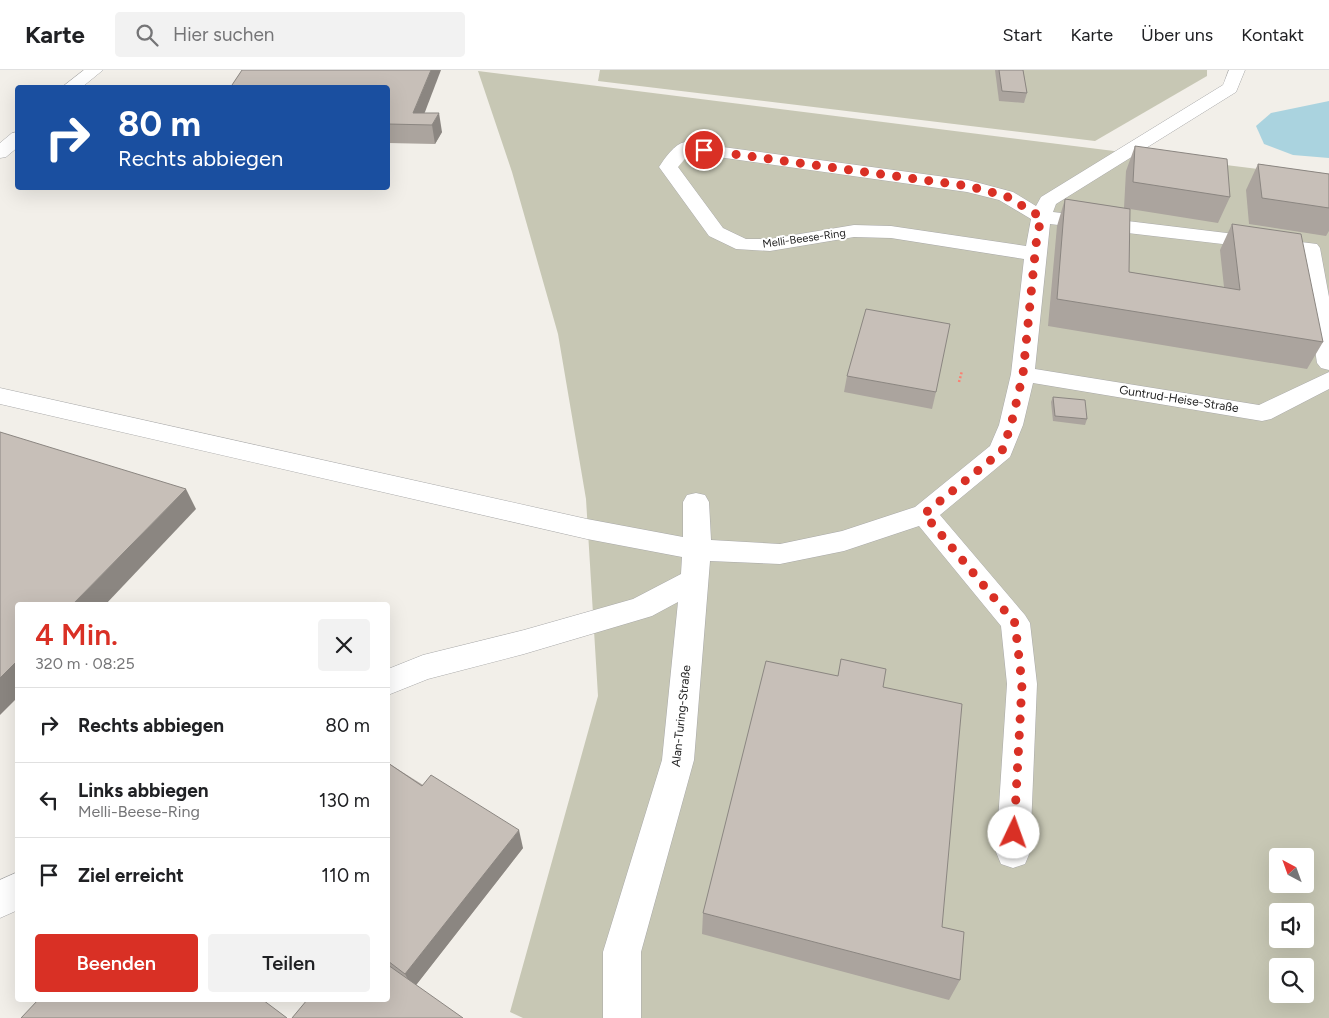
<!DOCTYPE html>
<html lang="de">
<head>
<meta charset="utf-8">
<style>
  body { margin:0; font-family:Figtree,sans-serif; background:#f2f2f2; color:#202124; height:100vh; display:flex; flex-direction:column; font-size:19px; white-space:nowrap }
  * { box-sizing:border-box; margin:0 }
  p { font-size:16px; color:#757577 }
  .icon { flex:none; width:28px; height:28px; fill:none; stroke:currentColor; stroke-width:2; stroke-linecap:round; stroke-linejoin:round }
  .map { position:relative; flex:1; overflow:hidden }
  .details { position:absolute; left:15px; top:532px; width:375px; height:400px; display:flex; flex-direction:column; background:#fff; border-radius:5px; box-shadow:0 5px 20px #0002 }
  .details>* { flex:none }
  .guide { position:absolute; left:15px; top:15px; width:375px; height:105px; border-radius:5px; box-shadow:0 5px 20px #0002; background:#1a4fa0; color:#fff; overflow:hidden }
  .needle { width:32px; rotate:319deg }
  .fabs { position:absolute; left:1269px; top:778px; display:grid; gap:10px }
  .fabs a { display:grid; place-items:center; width:45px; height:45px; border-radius:5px; background:#fff; box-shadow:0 5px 20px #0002; font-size:25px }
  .pin { position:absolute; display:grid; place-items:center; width:42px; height:42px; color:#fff; margin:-21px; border:2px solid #fff; border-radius:50%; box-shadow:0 1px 5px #0007 }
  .me { position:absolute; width:55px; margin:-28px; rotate:3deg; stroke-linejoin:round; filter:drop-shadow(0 0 4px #0008) }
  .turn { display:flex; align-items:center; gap:18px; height:105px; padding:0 20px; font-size:22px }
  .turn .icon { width:65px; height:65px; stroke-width:2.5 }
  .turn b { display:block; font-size:35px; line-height:42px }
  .round { display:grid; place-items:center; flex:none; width:52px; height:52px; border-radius:5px; background:#f2f2f2 }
  .head { display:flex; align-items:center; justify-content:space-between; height:85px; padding:0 20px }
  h1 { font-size:30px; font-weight:600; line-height:38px; color:#d93025 }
  .button { display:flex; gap:10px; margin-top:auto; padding:10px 20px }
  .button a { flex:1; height:58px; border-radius:5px; background:#d93025; color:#fff; font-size:20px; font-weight:600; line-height:58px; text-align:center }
  .button a+a { background:#f2f2f2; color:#202124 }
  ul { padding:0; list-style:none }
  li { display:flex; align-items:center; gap:15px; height:75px; padding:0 20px; border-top:1px solid #e0e0e0 }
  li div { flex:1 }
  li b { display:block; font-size:19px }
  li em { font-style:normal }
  header { display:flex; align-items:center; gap:30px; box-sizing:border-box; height:70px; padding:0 25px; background:#fff; border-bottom:1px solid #e0e0e0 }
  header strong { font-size:24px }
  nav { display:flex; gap:28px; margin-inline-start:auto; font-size:18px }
  .search { width:350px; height:45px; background:#f2f2f2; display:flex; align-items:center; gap:12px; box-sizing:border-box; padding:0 18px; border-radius:5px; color:#757577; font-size:19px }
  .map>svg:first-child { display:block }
  .construction { fill:#c7c7b4; fill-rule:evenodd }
  .water { fill:#aad3df }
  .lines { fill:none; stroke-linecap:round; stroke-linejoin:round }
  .minor-casing { stroke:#a9a9a9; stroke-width:1 }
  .path { stroke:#fa8072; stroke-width:2.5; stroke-dasharray:2 2; stroke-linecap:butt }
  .minor { fill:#fff; fill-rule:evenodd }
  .wall { fill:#aba49e }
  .shaded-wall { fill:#8b8681 }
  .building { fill:#c7bfb8; stroke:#8b8681 }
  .route { stroke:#d93025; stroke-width:9; stroke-dasharray:0 16.2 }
  .labels { text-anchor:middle; stroke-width:4; stroke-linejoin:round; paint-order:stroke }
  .far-street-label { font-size:11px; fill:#222; stroke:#fff }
  .street-label { font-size:12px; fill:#222; stroke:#fff }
</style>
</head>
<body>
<header>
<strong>Karte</strong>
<div class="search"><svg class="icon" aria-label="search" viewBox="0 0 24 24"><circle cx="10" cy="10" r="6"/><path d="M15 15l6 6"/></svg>Hier suchen</div>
<nav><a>Start</a><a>Karte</a><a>Über uns</a><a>Kontakt</a></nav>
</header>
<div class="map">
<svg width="1329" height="948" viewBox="0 0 1329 948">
  <rect width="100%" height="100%" fill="#f2efe9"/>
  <g class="construction">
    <path d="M600 0H1207V6L1095 71 598 11Z"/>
    <path d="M478 1 1329 108V948H523L510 942 598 626 586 429 558 264 512 102ZM1278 786H1305V814H1278ZM1278 841H1305V869H1278ZM1278 896H1305V924H1278Z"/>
  </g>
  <path class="water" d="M1329 31V88L1293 85 1264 74 1256 56 1271 43Z"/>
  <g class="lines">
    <g class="minor-casing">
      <g id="minor">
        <path d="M84 0H103L81 18H61Z"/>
        <path d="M1229 0H1245L1236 22 1056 134 1053 142 1317 174 1320 178 1329 227V300L1321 298 1317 293 1301 183 1050 154 1035 299 1259 335 1329 302V319L1271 349 1262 351 1033 313 1023 355 1010 387 940 445 1025 545 1030 553 1037 614 1030 782 1025 794 1013 798 1001 794 996 782 1007 614 1001 556 919 456 844 481 780 494 710 491 694 690 641 882V948H603V882L662 690 678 532 652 546 642 549 524 584 428 609 388 625V599L423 585 524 560 633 529 681 504 682 487 587 469 0 334V318L587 449 683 467V432L687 425 696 423 705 425 709 432 711 470 780 474 842 461 915 437 990 376 999 355 1011 304 1024 189 891 168 854 167 770 181 736 179 709 166 659 97C665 88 674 74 685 72L968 110 1013 122 1036 136 1041 127 1223 15ZM690 83 967 122 999 130 1031 149 1026 176 891 156 854 155 770 169H746L723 158 678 97Z"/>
        <path d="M18 62V77L6 87 0 88V73L12 63Z"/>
        <path d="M18 802V840L0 848V810Z"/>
      </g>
    </g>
    <path class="path" d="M959 312 962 301"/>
    <use href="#minor" class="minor"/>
  </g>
  <g class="wall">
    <path d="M995 0H1023L1027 23 1024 33 999 31Z"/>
    <path d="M388 18 424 43 442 62 435 74 388 73Z"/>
    <path d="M1135 76 1230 127 1218 153 1130 139 1129 202 1224 217 1220 180 1232 154 1323 272 1307 299 1048 256 1057 156 1065 129 1124 138 1126 101Z"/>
    <path d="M1258 94 1329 104V161L1326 166 1249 154 1246 120Z"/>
    <path d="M847 306 936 322 932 339 844 322Z"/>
    <path d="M1053 327 1087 349 1085 355 1053 351 1051 332Z"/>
    <path d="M883 617 942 857 960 910 949 930 702 864 703 843Z"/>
    <path d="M388 693 523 778 416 915 388 930Z"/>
  </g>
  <g class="shaded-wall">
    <path d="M431 0H441L420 55 413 43Z"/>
    <path d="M439 43 442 62 435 74 432 55Z"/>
    <path d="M186 419 196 439 105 535H72Z"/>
    <path d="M18 590V627L0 645V608Z"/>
    <path d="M519 760 523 778 413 919 405 904Z"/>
  </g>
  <g class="building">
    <path d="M242 0H431L413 43H439L432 55 388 54V18H230Z"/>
    <path d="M999 0H1023L1027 23 1002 21Z"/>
    <path d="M1135 76 1227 89 1230 127 1133 112Z"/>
    <path d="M1258 94 1329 104V138L1262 128Z"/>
    <path d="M1065 129 1130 139 1129 202 1240 220 1232 154 1301 164 1323 272 1057 229Z"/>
    <path d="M866 239 950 254 936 322 847 306Z"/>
    <path d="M1053 327 1085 330 1087 349 1055 346Z"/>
    <path d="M0 362 186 419 72 535H18V590L0 608Z"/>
    <path d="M841 589 886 599 883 617 962 634 942 857 964 862 960 910 703 843 766 591 838 606Z"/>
    <path d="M388 693 422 716 431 705 519 760 405 904 388 891Z"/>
    <path d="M388 895 463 948H292L307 930H388Z"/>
    <path d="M38 930H263L287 948H21Z"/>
  </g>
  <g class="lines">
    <path class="route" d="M704 80 968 116 1006 126 1041 147 1036 174 1023 304 1011 355 1002 381 924 444 1015 553 1022 614 1014 763"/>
  </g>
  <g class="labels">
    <g class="far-street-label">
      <text transform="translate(804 168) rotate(-8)" y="4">Melli-Beese-Ring</text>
    </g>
    <g class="street-label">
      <text transform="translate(1179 329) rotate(9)" y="4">Guntrud-Heise-Straße</text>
      <text transform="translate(681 646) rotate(-84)" y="4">Alan-Turing-Straße</text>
    </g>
  </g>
</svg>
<div class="fabs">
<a><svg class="needle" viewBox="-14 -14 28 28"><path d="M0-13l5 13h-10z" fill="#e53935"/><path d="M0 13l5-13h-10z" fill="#757577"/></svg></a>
<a><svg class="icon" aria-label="sound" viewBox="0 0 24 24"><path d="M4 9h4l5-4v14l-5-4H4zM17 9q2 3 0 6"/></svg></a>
<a><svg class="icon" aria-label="search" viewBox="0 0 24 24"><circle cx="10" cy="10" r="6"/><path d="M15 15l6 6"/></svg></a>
</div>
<div class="pin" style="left:704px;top:80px;background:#d93025"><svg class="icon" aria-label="arrive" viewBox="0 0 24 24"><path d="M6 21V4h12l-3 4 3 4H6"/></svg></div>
<svg class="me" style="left:1014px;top:763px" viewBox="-20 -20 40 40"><circle r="19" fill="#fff"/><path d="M0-13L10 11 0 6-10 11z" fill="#d93025"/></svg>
<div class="guide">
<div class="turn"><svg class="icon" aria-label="right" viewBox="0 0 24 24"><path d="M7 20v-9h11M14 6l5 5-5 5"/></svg><div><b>80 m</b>Rechts abbiegen</div></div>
</div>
<section class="details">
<div class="head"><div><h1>4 Min.</h1><p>320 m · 08:25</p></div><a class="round"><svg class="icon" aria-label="close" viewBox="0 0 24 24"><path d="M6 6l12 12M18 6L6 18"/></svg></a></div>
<ul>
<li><svg class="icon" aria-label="right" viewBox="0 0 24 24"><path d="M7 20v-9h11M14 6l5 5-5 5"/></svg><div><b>Rechts abbiegen</b></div><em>80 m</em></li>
<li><svg class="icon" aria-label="left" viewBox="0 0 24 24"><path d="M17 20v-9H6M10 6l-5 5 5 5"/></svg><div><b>Links abbiegen</b><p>Melli-Beese-Ring</p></div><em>130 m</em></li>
<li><svg class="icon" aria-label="arrive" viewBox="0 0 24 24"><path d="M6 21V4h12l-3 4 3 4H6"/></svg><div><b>Ziel erreicht</b></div><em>110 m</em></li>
</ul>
<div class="button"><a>Beenden</a><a>Teilen</a></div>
</section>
</div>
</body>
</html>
